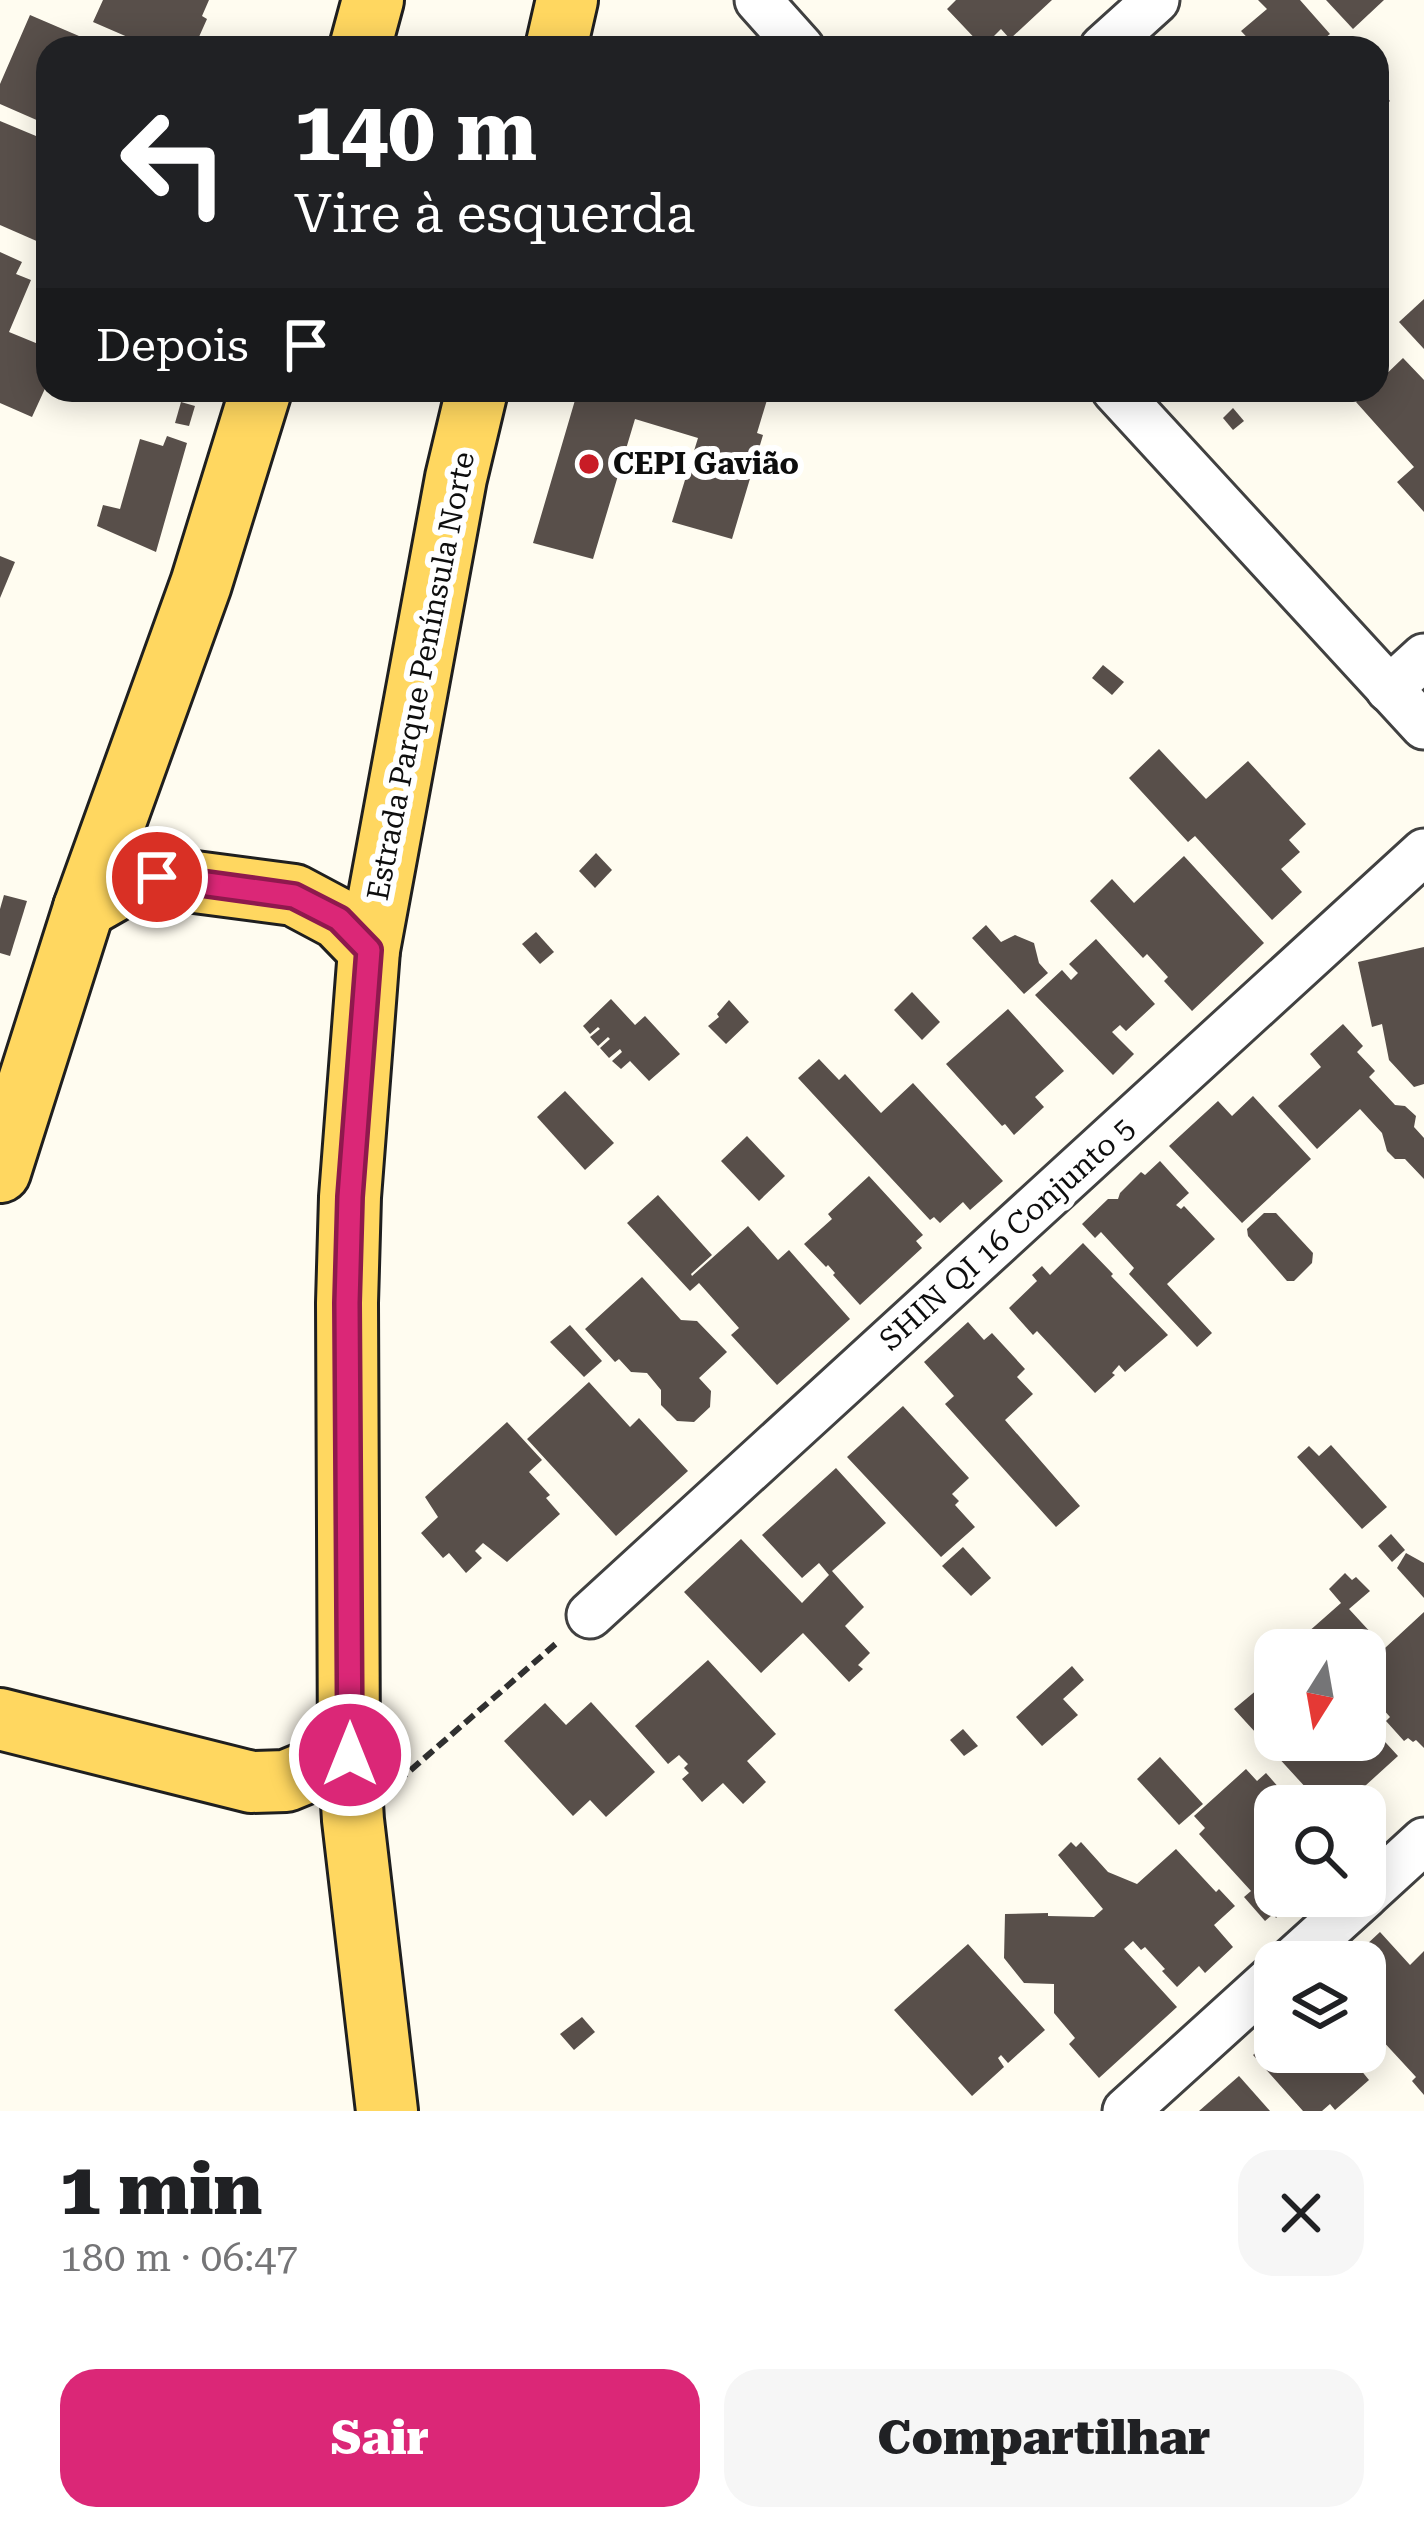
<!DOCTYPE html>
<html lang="pt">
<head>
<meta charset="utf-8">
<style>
  body { margin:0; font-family:"Roboto Serif",serif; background:#f6f6f6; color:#202124; height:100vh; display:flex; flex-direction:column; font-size:45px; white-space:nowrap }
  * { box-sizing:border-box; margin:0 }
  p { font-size:39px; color:#757577 }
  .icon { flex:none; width:66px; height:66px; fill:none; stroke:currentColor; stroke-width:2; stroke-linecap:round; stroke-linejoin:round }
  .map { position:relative; height:2111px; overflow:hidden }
  .details { display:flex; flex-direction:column; background:#fff; flex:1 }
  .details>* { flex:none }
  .hud { position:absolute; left:36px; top:36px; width:1353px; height:366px; border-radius:36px; box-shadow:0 6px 30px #0003; background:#202124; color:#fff; overflow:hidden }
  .needle { width:78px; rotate:191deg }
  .tools { position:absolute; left:1254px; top:1629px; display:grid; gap:24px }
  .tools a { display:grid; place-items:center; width:132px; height:132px; border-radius:24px; background:#fff; box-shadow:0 6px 30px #0003; font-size:60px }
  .pin { position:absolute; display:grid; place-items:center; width:102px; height:102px; color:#fff; margin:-51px; border:6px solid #fff; border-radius:50%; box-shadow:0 3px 12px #0007 }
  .me { position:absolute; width:132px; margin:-66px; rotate:0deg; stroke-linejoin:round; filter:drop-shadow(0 0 9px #0008) }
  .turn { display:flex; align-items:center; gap:42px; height:252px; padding:0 60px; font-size:54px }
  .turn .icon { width:156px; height:156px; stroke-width:2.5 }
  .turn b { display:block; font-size:84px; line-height:102px }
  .then { display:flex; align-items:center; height:114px; padding:0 60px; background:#0003; gap:24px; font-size:45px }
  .round { display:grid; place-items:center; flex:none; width:126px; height:126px; border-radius:36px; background:#f6f6f6 }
  .overview { display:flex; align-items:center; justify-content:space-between; height:204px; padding:0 60px }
  h1 { font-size:72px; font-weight:800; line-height:90px }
  .cta { display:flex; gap:24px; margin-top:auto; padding:24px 60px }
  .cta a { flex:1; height:138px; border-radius:36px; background:#db2777; color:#fff; font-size:48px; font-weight:800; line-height:138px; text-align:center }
  .cta a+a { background:#f6f6f6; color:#202124 }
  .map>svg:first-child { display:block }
  .building { fill:#584f4a }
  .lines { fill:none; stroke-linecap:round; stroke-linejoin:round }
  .minor-casing { stroke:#414141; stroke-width:51 }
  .major-casing { stroke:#1f1f1f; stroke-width:66 }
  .path { stroke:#303030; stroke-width:6; stroke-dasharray:12 6; stroke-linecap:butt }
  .minor { stroke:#fff; stroke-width:45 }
  .major { stroke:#ffd760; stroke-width:60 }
  .route-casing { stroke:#8e194d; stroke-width:30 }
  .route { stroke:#db2777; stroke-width:21 }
  .poi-dot { fill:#c81c26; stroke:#fff; stroke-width:4.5 }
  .labels { text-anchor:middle; stroke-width:12; stroke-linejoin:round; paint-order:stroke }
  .poi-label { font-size:30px; font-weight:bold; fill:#0e0e0e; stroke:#fff; text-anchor:start }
  .street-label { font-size:30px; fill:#0e0e0e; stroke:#fff }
</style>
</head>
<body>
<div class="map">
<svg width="1424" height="2111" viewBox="0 0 1424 2111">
  <rect width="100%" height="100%" fill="#fffcf0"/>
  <g class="building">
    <path d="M103 0H209L202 16 207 19 194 48H153L93 22Z"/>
    <path d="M956 0H1052L1010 39 1001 29 983 47 947 9Z"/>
    <path d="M1258 0H1300L1330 34 1312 48H1257L1241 31 1267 9Z"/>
    <path d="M1326 0H1384L1353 29Z"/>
    <path d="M30 15 107 48H48V125L0 104V84Z"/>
    <path d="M1377 86 1390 101 1380 110 1387 118 1377 127Z"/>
    <path d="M0 121 48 141V246L0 225Z"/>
    <path d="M0 252 22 262 16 274 31 280 9 332 48 348V382L32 417 0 403Z"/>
    <path d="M1424 299V349L1399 322Z"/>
    <path d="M1403 358 1424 380V512L1397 482 1414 467 1356 402 1369 390H1377V383Z"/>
    <path d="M578 390H770L757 433 763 435 732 539 672 522 698 438 635 419 593 559 533 543Z"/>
    <path d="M181 402 195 406 189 426 175 423Z"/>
    <path d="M1233 408 1244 421 1233 430 1223 418Z"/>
    <path d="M167 436 187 443 156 552 97 526 103 505 120 509 140 439 163 446Z"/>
    <path d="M0 556 15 562 0 598Z"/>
    <path d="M1103 665 1124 682 1112 695 1092 678Z"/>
    <path d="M1159 749 1206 799 1248 761 1306 824 1289 840 1300 852 1281 869 1302 892 1272 920 1195 836 1188 842 1129 778Z"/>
    <path d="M596 853 612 870 595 888 579 871Z"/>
    <path d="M1184 856 1264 943 1192 1011 1164 981 1168 977 1147 954 1143 958 1090 901 1112 879 1134 903Z"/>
    <path d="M4 895 27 901 10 956 0 953V909Z"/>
    <path d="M986 925 1001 942 1015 935 1034 943 1039 963 1048 973 1024 994 972 938Z"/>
    <path d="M536 932 554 952 540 964 522 944Z"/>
    <path d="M1096 939 1155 1004 1126 1031 1120 1025 1112 1032 1134 1054 1113 1075 1035 995 1062 970 1071 980 1078 973 1069 964Z"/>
    <path d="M1424 947V1084L1414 1087 1389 1060 1382 1024 1372 1027 1358 962Z"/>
    <path d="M912 992 940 1022 922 1040 894 1010Z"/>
    <path d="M611 999 635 1025 645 1016 680 1054 649 1081 630 1061 621 1069 612 1061 622 1052 620 1049 609 1058 600 1048 610 1039 608 1037 598 1046 590 1037 600 1029 598 1027 590 1034 583 1026Z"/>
    <path d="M729 1000 749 1022 726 1044 708 1026 719 1017 717 1014Z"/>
    <path d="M1008 1009 1064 1071 1035 1097 1044 1107 1014 1135 1005 1124 1002 1126 946 1064Z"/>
    <path d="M1343 1024 1363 1046 1357 1052 1375 1071 1369 1077 1395 1105 1405 1106 1416 1116 1414 1127 1424 1138V1179L1405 1159H1395L1387 1151 1382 1133 1360 1109 1317 1149 1278 1106 1321 1067 1310 1054Z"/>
    <path d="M819 1059 839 1080 845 1074 881 1113 913 1083 1003 1181 970 1210 963 1202 940 1223 934 1217 930 1220 798 1078Z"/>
    <path d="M565 1091 614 1143 585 1170 537 1117Z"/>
    <path d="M1253 1096 1311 1159 1242 1223 1169 1146 1218 1101 1232 1116Z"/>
    <path d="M747 1136 785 1176 759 1201 721 1161Z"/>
    <path d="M1160 1161 1189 1193 1176 1205 1181 1209 1184 1206 1215 1239 1167 1284 1212 1333 1197 1347 1129 1274 1134 1268 1101 1232 1095 1238 1082 1224 1108 1199H1118L1120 1193 1141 1172 1145 1175Z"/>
    <path d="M869 1176 923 1235 916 1241 922 1248 860 1305 833 1275 835 1273 828 1265 826 1267 804 1244 832 1219 828 1214Z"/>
    <path d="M658 1195 712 1255 691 1274 692 1276 748 1226 778 1260 789 1250 850 1319 777 1385 731 1335 739 1328 699 1283 690 1291 627 1223Z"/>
    <path d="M1264 1213H1276L1313 1253 1312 1263 1294 1281H1287L1248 1236 1247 1229Z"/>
    <path d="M1083 1243 1113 1274 1111 1276 1168 1335 1125 1372 1119 1365 1112 1373 1115 1375 1095 1393 1037 1331 1033 1335 1009 1308 1037 1281 1032 1275 1042 1266 1050 1275Z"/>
    <path d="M642 1277 681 1320 697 1321 727 1352 699 1378 711 1391 710 1407 694 1422 677 1421 661 1405V1390L647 1373 631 1372 619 1359 615 1362 585 1329Z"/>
    <path d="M968 1322 984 1340 992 1333 1025 1369 1017 1377 1033 1394 1005 1420 1080 1506 1056 1527 945 1404 954 1396 924 1362Z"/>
    <path d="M570 1325 602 1361 584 1377 550 1342Z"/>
    <path d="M589 1382 630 1427 639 1418 688 1471 616 1536 527 1439Z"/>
    <path d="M903 1406 969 1478 952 1494 959 1501 955 1505 975 1527 941 1557 847 1457Z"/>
    <path d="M507 1422 542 1460 529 1472 550 1495 546 1498 560 1514 507 1562 483 1543 475 1551 482 1558 466 1573 449 1553 443 1558 421 1533 438 1517 425 1497Z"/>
    <path d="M1331 1445 1387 1507 1362 1529 1297 1457 1309 1446 1319 1456Z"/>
    <path d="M836 1468 886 1523 832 1571 864 1607 845 1626 870 1653 858 1665 863 1669 849 1682 803 1633 761 1673 684 1592 741 1539 802 1603 829 1575 819 1563 802 1578 762 1535Z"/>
    <path d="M1391 1534 1405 1550 1392 1562 1378 1546Z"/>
    <path d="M963 1547 991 1578 971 1596 942 1566Z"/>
    <path d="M1406 1553 1424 1563V1598L1397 1568Z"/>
    <path d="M1345 1573 1352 1580 1356 1577 1370 1591 1349 1609 1385 1648 1424 1612V1748L1416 1740 1413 1742 1408 1738 1404 1741 1386 1721 1390 1717 1374 1699 1370 1703 1365 1698V1650H1322L1307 1633 1341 1603 1329 1589Z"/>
    <path d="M708 1660 776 1734 747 1761 766 1782 743 1804 723 1783 702 1802 682 1779 689 1773 684 1768 688 1764 679 1755 668 1764 635 1726Z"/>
    <path d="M1072 1666 1084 1680 1063 1699 1078 1715 1042 1746 1016 1717Z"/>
    <path d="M1258 1689 1273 1704 1267 1709 1275 1717V1740H1365V1720L1398 1756 1343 1806H1314L1318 1801 1234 1709Z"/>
    <path d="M591 1702 655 1772 606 1817 590 1800 573 1816 504 1741 545 1703 566 1725Z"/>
    <path d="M963 1729 978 1746 964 1756 950 1740Z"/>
    <path d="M1160 1757 1203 1804 1179 1825 1137 1779Z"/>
    <path d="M1246 1769 1257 1781 1266 1773 1295 1806H1275V1896H1300L1276 1918 1273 1914 1265 1921 1244 1897 1251 1891 1199 1834 1205 1828 1194 1816Z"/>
    <path d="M1071 1842 1076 1847 1081 1842 1108 1872 1137 1884 1176 1849 1216 1892 1219 1889 1235 1906 1214 1925 1233 1947 1205 1973 1199 1966 1177 1987 1162 1971 1165 1969 1145 1947 1141 1950 1133 1941 1124 1949 1177 2007 1099 2078 1069 2044 1075 2038 1054 2013V1984L1024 1983 1004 1958 1005 1914 1048 1913V1916L1094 1917 1103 1909 1058 1855Z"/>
    <path d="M1380 1932 1410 1965 1424 1951V2095L1412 2081 1416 2077 1368 2025 1373 2021 1365 2013V1962H1354L1351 1959Z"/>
    <path d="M968 1944 1045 2030 1008 2063 1001 2055 998 2058 1004 2067 972 2096 894 2010Z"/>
    <path d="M582 2017 595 2032 574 2050 560 2034Z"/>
    <path d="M1275 2035V2052H1365V2039L1377 2053 1360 2069 1369 2080 1335 2110 1330 2104 1322 2111H1303L1253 2055Z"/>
    <path d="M1239 2076 1270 2111H1199Z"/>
  </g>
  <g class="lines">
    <g class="minor-casing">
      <g id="minor">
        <path d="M758 0 801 48"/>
        <path d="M1103 48 1156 0"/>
        <path d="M1115 390 1424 726"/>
        <path d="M1389 689 1424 657"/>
        <path d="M590 1615 1424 852"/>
        <path d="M1365 1895 1424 1841"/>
        <path d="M1291 1962 1364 1896"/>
        <path d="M1126 2111 1275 1976"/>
      </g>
    </g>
    <g class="major-casing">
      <g id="major">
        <path d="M360 48 373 0"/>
        <path d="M556 48 567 0"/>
        <path d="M84 908 126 884 157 877 294 895 339 919 369 950"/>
        <path d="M0 1172 84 908 201 584 261 390"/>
        <path d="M0 1719 251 1782 286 1781 349 1755"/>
        <path d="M387 2111 353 1820 349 1755 347 1303 350 1197 369 950 456 478 477 390"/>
      </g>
    </g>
    <path class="path" d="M397 1782 559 1641"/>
    <use href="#minor" class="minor"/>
    <use href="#major" class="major"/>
  </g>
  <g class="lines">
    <g class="route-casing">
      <path id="route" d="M157 877 294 896 339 919 369 950 350 1197 347 1303 350 1755"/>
    </g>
    <use href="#route" class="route"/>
  </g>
  <circle class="poi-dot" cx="589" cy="464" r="12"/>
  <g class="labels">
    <g class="poi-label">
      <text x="613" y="474">CEPI Gavião</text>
    </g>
    <g class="street-label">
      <text transform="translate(421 676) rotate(-79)" y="10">Estrada Parque Península Norte</text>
      <text transform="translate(1007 1234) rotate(-42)" y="10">SHIN QI 16 Conjunto 5</text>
    </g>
  </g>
</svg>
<div class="tools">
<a><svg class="needle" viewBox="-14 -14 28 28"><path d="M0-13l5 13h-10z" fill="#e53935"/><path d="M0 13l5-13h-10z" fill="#757577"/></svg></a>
<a><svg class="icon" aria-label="search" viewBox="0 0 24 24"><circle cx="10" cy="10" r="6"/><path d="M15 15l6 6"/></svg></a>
<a><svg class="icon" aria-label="layers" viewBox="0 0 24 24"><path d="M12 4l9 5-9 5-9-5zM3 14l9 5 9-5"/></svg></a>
</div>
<div class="pin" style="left:157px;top:877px;background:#d93025"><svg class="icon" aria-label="arrive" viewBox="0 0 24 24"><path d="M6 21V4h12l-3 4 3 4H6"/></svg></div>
<svg class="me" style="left:350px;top:1755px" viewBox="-20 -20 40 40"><circle r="17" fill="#db2777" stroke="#fff" stroke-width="3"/><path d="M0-11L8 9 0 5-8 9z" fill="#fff"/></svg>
<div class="hud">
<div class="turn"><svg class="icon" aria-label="left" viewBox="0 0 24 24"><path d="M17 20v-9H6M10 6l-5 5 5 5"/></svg><div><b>140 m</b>Vire à esquerda</div></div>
<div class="then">Depois<svg class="icon" aria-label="arrive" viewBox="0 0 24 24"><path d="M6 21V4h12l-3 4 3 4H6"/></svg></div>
</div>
</div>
<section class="details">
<div class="overview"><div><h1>1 min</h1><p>180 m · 06:47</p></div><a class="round"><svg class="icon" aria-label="close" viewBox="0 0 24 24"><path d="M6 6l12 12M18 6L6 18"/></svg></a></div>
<div class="cta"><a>Sair</a><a>Compartilhar</a></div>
</section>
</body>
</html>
